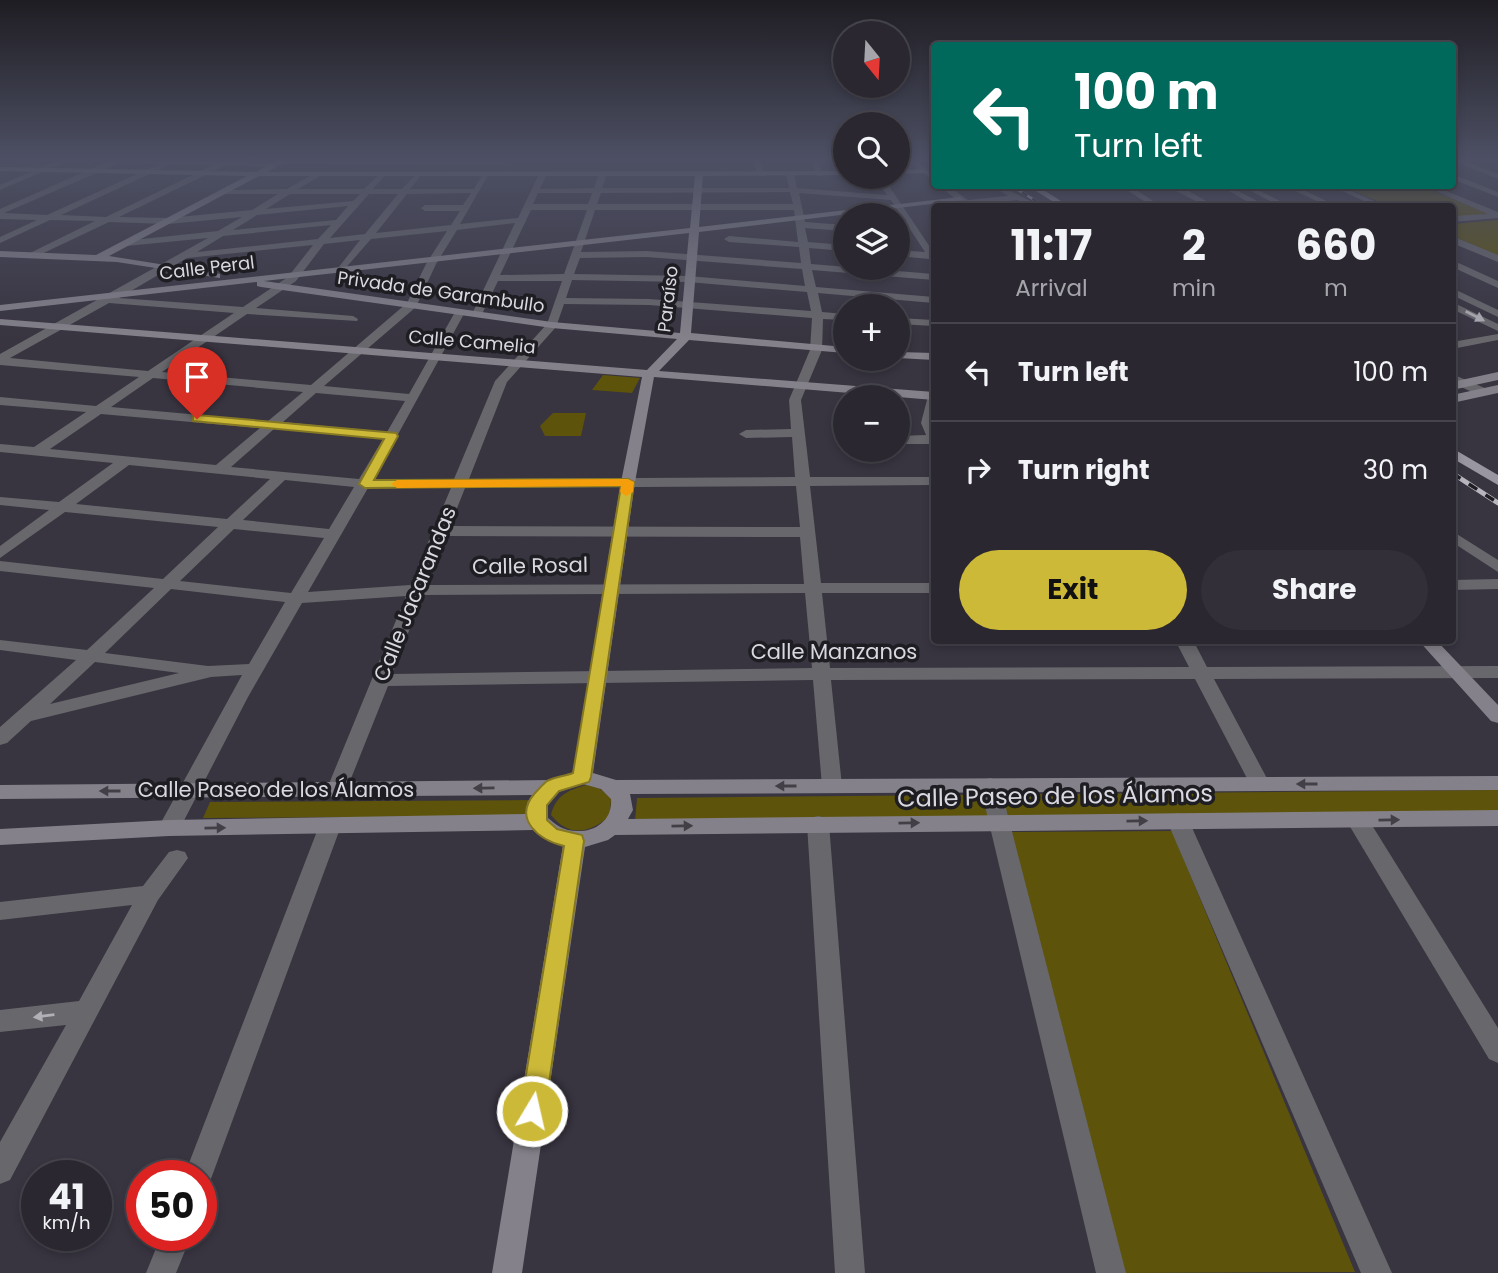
<!DOCTYPE html>
<html lang="en">
<head>
<meta charset="utf-8">
<style>
  body { margin:0; font-family:Poppins,sans-serif; background:#322f38; color:#f1f3f6; height:100vh; display:flex; flex-direction:column; font-size:26px; white-space:nowrap }
  * { box-sizing:border-box; margin:0 }
  p { font-size:23px; color:#a5a5ab }
  .icon { flex:none; width:38px; height:38px; fill:none; stroke:currentColor; stroke-width:2; stroke-linecap:round; stroke-linejoin:round }
  .map { position:relative; flex:1; overflow:hidden }
  .side { position:absolute; left:931px; top:203px; width:525px; height:441px; display:flex; flex-direction:column; background:#2a2730; border-radius:7px; box-shadow:0 4px 10px #0003,0 0 0 2px #46444c }
  .side>* { flex:none }
  .guide { position:absolute; left:931px; top:42px; width:525px; height:147px; border-radius:7px; box-shadow:0 4px 10px #0003,0 0 0 2px #46444c; background:#00695c; color:#fff; overflow:hidden }
  .needle { width:46px; rotate:162deg }
  .tools { position:absolute; left:833px; top:21px; display:grid; gap:14px }
  .tools a { display:grid; place-items:center; width:77px; height:77px; border-radius:50%; background:#2a2730; box-shadow:0 4px 10px #0003,0 0 0 2px #46444c; font-size:35px }
  .speed { position:absolute; left:21px; top:1160px; display:flex; gap:14px; font-size:35px; font-weight:700; text-align:center }
  .speed>* { display:grid; place-content:center; width:91px; height:91px; border-radius:50%; background:#2a2730; box-shadow:0 4px 10px #0003,0 0 0 2px #46444c; line-height:1 }
  .speed small { font-size:18px; font-weight:400 }
  .speed .limit { border:10px solid #d22; background:#fff; color:#111 }
  .pin { position:absolute; display:grid; place-items:center; width:60px; height:60px; color:#fff; margin:-72px -30px; border-radius:50% 50% 50% 0; rotate:-45deg; box-shadow:0 0 7px #0007 }
  .pin .icon { rotate:45deg }
  .me { position:absolute; width:77px; margin:-38px; rotate:9deg; stroke-linejoin:round; filter:drop-shadow(0 0 5px #0008) }
  .turn { display:flex; align-items:center; gap:24px; height:147px; padding:0 28px; font-size:32px }
  .turn .icon { width:91px; height:91px; stroke-width:2.5 }
  .turn b { display:block; font-size:49px; line-height:60px }
  .eta { display:flex; justify-content:space-evenly; align-items:center; height:119px; text-align:center }
  .eta b { font-size:42px; font-weight:700; line-height:49px }
  .primary-button { display:flex; gap:14px; margin-top:auto; padding:14px 28px }
  .primary-button a { flex:1; height:80px; border-radius:42px; background:#cdb938; color:#111; font-size:28px; font-weight:700; line-height:80px; text-align:center }
  .primary-button a+a { background:#322f38; color:#f1f3f6 }
  ul { padding:0; list-style:none }
  li { display:flex; align-items:center; gap:21px; height:98px; padding:0 28px; border-top:2px solid #46444c }
  li div { flex:1 }
  li b { display:block; font-size:26px }
  li em { font-style:normal }
  .map>svg:first-child { display:block }
  .green { fill:#5d530b }
  .lines { fill:none; stroke-linecap:round; stroke-linejoin:round }
  .street { fill:#68676c; fill-rule:evenodd }
  .secondary { fill:#84818a; fill-rule:evenodd }
  .primary { fill:#9995a1; fill-rule:evenodd }
  .rail-far1-casing { stroke:#b8b5be; stroke-width:2.5 }
  .rail-casing { stroke:#b8b5be; stroke-width:5 }
  .rail-far1 { stroke:#1e1d22; stroke-width:2; stroke-dasharray:6; stroke-linecap:butt }
  .rail { stroke:#1e1d22; stroke-width:3.5; stroke-dasharray:10; stroke-linecap:butt }
  .oneway { fill:#b1b0b7 }
  .oneway2 { fill:#424046 }
  .route { fill:#cdb938; stroke:#857824; stroke-width:2 }
  .slow { fill:#f59e0b }
  .labels { text-anchor:middle; stroke-width:7; stroke-linejoin:round; paint-order:stroke }
  .far-street-label { font-size:18px; fill:#d9d7df; stroke:#1e1d22 }
  .street-label { font-size:21px; fill:#d9d7df; stroke:#1e1d22 }
  .near-street-label { font-size:24px; fill:#d9d7df; stroke:#1e1d22 }
</style>
</head>
<body>
<div class="map">
<svg width="1498" height="1273" viewBox="0 0 1498 1273">
  <rect width="100%" height="100%" fill="#383440"/>
  <g class="green">
    <path d="M1342 186H1421L1490 214 1453 217 1452 206H1389Z"/>
    <path d="M1498 220V256L1453 236V224Z"/>
    <path d="M603 375 640 378 632 393 592 390Z"/>
    <path d="M553 413H586L581 436H545L540 426Z"/>
    <path d="M586 785 599 788 611 798 610 816C590 833 569 838 551 815 555 796 568 790 586 785Z"/>
    <path d="M1498 790V812L635 821 637 798Z"/>
    <path d="M530 800 526 807 528 816 203 818 210 802Z"/>
    <path d="M1172 831 1355 1272 1125 1273 1011 832Z"/>
  </g>
  <g class="lines">
    <g class="street">
      <path d="M59 160H70L0 190V185Z"/>
      <path d="M111 160 278 163V160L511 162 507 164H279L276 167 224 166 119 217 168 218 252 210 278 194H226L222 192 226 190 287 189 317 172 320 176 298 189H364L382 172 386 174 373 189H402L418 172 422 174 410 189H474L484 172H490L460 224 518 218 539 174 543 172 547 174 540 189 594 188 599 174 603 172 607 174 602 188H789L786 174 790 172 794 174 797 188 887 195 875 177H883L934 253V262L929 259 898 256V250L925 252 891 200 799 193 805 222 845 225V231L805 228 808 242 845 245V251L809 248 811 264 934 274V280L812 270 816 287 934 297V303L818 293 822 312 845 314V320L823 319 822 350 801 400 810 477H934V485L810 486 821 583H934V593H822L830 668 1189 667 1175 640H1193L1207 667 1498 666V678L1214 679 1270 784 1267 789 1260 791 1253 789 1250 784 1195 679 831 680 842 786 839 791 832 793 825 791 822 786 813 680 388 686 346 791 343 796 336 798 329 796 326 791 406 596 302 603 248 697 177 834 169 836 161 834 158 828 242 675 211 677 31 721 7 743 0 745V727L76 660 0 650V640L87 650 154 588 0 571V561L163 579 218 527 65 512 0 558V546L49 510 0 505V497L59 502 113 463 0 452V444L34 447 86 412 0 405V397L96 406 139 377 0 365V354L208 238 126 246 123 245V241L218 231 242 217 168 224 109 222 33 258 30 257V253L95 221 50 220 0 243V237L37 220 0 219V209ZM122 162 159 164 47 215 4 213ZM171 164 213 165 106 217 61 215ZM790 192 793 204H597L601 193ZM471 193 463 205H425L421 208 425 211H460L451 225 376 233 407 194ZM538 193H592L588 204H533ZM290 194H360L353 201 266 209ZM369 194H398L365 234 330 238ZM348 206 336 220 233 230 257 215ZM531 210H587L564 274 500 275ZM595 210H794L798 242 729 236 724 239 729 242 799 247 801 263 647 251 581 252ZM515 223 472 314 481 316 498 281H562L547 324 495 381 454 479 373 480 465 312 460 309 455 312 409 394 324 386 416 307 436 264 457 230ZM331 225 318 239 197 252 223 236ZM447 231 426 264 407 303 311 385 162 372 247 314 357 321 358 319 353 316 256 308 296 281 324 244 360 240 338 268 343 271 371 239ZM313 245 288 277 243 307 119 298 187 258ZM647 257 802 269 805 286 688 276 574 274 580 258ZM572 280 688 282 807 292 811 311 649 299 566 298ZM109 303 234 313 148 371 10 358ZM564 304 649 305 812 318 810 350 789 400 791 429 746 430 739 434 746 438 792 437 795 477 469 479 507 382 556 327ZM153 378 303 392 268 421 111 407ZM316 393 405 401 387 432 283 422ZM101 414 260 428 216 465 50 449ZM274 429 383 439 359 479 231 467ZM129 465 270 479 227 519 76 504ZM285 480 354 487 329 529 243 520ZM796 486 800 527 450 526 465 488ZM368 488H451L410 585 308 592ZM234 529 324 538 291 593 180 581ZM446 536 800 537 804 584 427 585ZM171 589 285 602 249 664 208 666 105 653ZM805 593 812 668 392 674 423 595ZM95 662 179 673 50 704Z"/>
      <path d="M752 160H760L765 176H759Z"/>
      <path d="M811 160H819L823 176H817Z"/>
      <path d="M907 160H916L934 175V181Z"/>
      <path d="M1452 160H1461L1498 174V179Z"/>
      <path d="M1452 174 1498 192V197L1452 179Z"/>
      <path d="M939 186H948L968 200 1008 196 992 186H1001L1040 206H1031L1017 200 965 206Z"/>
      <path d="M1207 186 1185 189 1215 206H1206L1174 190 1138 191 1161 206H1152L1125 189 1155 186Z"/>
      <path d="M1220 186H1229L1259 202 1252 204Z"/>
      <path d="M1241 186H1250L1290 206H1280Z"/>
      <path d="M1285 186H1295L1337 206H1327Z"/>
      <path d="M1331 186H1341L1385 206H1375Z"/>
      <path d="M1424 186H1434L1498 212V218L1452 222V216L1488 214Z"/>
      <path d="M1452 236 1498 255V262L1452 243Z"/>
      <path d="M1452 260 1498 281V288L1452 267Z"/>
      <path d="M1452 288 1498 310V317L1452 295Z"/>
      <path d="M1452 302 1498 324V331L1452 309Z"/>
      <path d="M898 318 934 320V326L898 324Z"/>
      <path d="M1498 334V340L1452 349V342Z"/>
      <path d="M1452 374 1487 389 1489 392 1487 395H1479L1452 383Z"/>
      <path d="M934 392V444H898V436L926 435 921 423 928 396Z"/>
      <path d="M1452 531 1498 560V572L1452 542Z"/>
      <path d="M1498 579V589L1452 590V580Z"/>
      <path d="M990 778 997 780 1000 785 1126 1273H1096L980 785 983 780Z"/>
      <path d="M1357 812 1365 814 1498 1028V1063L1489 1059 1346 820 1349 814Z"/>
      <path d="M1178 813 1186 815 1189 821 1392 1273H1361L1167 821 1170 815Z"/>
      <path d="M818 816 826 818 829 824 865 1273H835L807 824 810 818Z"/>
      <path d="M330 818 338 820 341 826 212 1176 208 1186 201 1189V1176H184L319 826 322 820Z"/>
      <path d="M177 850 185 852 188 858 158 900 10 1180 0 1184V1142L66 1025 0 1032V1010L79 1001 132 905 0 920V902L143 886 169 852Z"/>
      <path d="M161 1236H191L176 1273H146Z"/>
    </g>
    <g class="secondary">
      <path d="M277 160H288L268 172 845 171V175L703 176 699 227 960 197 964 200 699 232 691 333 845 347V353L689 340 659 371 934 392V400L654 377 635 482 593 773 616 780 1498 776V790L630 794 633 810 628 819 1498 810V826L615 835 608 840 585 847 522 1273H492L563 845 551 842 533 830 169 836 0 845V829L169 820 526 814 527 803 532 795 0 799V785L551 780 573 773 621 482 642 377 0 325V319L647 370 677 339 552 328 261 287 257 286V282L0 311V305L690 228 695 176H259L109 256 216 273 220 274V278L117 262 0 257V251L96 255 247 176 0 171V167L256 172ZM689 233 680 333 552 322 264 281ZM583 784 601 789 611 799C613 823 590 835 568 830 560 828 554 823 548 818V805L559 792Z"/>
      <path d="M925 169 928 173 898 174V170Z"/>
      <path d="M898 352 934 353V360L898 358Z"/>
      <path d="M1498 372V380L1452 390V382Z"/>
      <path d="M1498 385V393L1452 403V395Z"/>
      <path d="M1418 640H1436L1498 705V723L1491 721Z"/>
    </g>
    <g class="primary">
      <path d="M1028 186H1037L1069 206H1060Z"/>
      <path d="M1452 448 1498 475V485L1452 458Z"/>
    </g>
    <g class="rail-far1-casing">
      <path id="rail-far1" d="M1012 186 1044 206"/>
    </g>
    <g class="rail-casing">
      <path id="rail" d="M1452 473 1498 503"/>
    </g>
    <use href="#rail-far1" class="rail-far1"/>
    <use href="#rail" class="rail"/>
  </g>
  <defs><path id="oneway-solid" d="M-6-.8H1V-3.2L6.5 0L1 3.2V.8H-6Z" transform="scale(1.75)"/></defs>
  <g class="oneway">
    <use href="#oneway-solid" transform="translate(1475 316) rotate(27)"/>
    <use href="#oneway-solid" transform="translate(44 1016) rotate(173)"/>
  </g>
  <g class="oneway2">
    <use href="#oneway-solid" transform="translate(1307 784) rotate(180)"/>
    <use href="#oneway-solid" transform="translate(786 786) rotate(180)"/>
    <use href="#oneway-solid" transform="translate(484 788) rotate(179)"/>
    <use href="#oneway-solid" transform="translate(110 791) rotate(180)"/>
    <use href="#oneway-solid" transform="translate(1389 820) rotate(-1)"/>
    <use href="#oneway-solid" transform="translate(1137 821) rotate(-1)"/>
    <use href="#oneway-solid" transform="translate(909 823) rotate(-1)"/>
    <use href="#oneway-solid" transform="translate(682 826) rotate(-1)"/>
    <use href="#oneway-solid" transform="translate(215 828) rotate(-1)"/>
  </g>
  <linearGradient id="sky" x2="0" y2="1"><stop stop-color="#1f1d23"/><stop offset="0.47" stop-color="#4d5064"/><stop offset="1" stop-color="#4d5064" stop-opacity="0"/></linearGradient>
  <rect width="1498" height="339" fill="url(#sky)"/>
  <path class="route" d="M197 415 396 433 398 436 374 480 628 479 634 482 591 777 589 782 559 791 547 805V820L557 829 582 835 584 841 545 1111 541 1119 532 1123 523 1119 520 1111 564 846C539 840 512 819 535 793 539 789 543 784 547 781 555 777 565 776 573 773L621 486 365 488 359 484 384 439 193 421V416Z"/>
  <path class="slow" d="M628 479 634 482 633 492 626 496 620 492 621 486 397 488 391 484 397 480Z"/>
  <g class="labels">
    <g class="far-street-label">
      <text transform="translate(207 268) rotate(-7)" y="6">Calle Peral</text>
      <text transform="translate(441 292) rotate(8)" y="6">Privada de Garambullo</text>
      <text transform="translate(668 299) rotate(-83)" y="6">Paraíso</text>
      <text transform="translate(472 342) rotate(5)" y="6">Calle Camelia</text>
    </g>
    <g class="street-label">
      <text transform="translate(530 566) rotate(-1)" y="7">Calle Rosal</text>
      <text transform="translate(415 594) rotate(-68)" y="7">Calle Jacarandas</text>
      <text x="834" y="659">Calle Manzanos</text>
      <text x="276" y="797">Calle Paseo de los Álamos</text>
    </g>
    <g class="near-street-label">
      <text transform="translate(1055 796) rotate(-1)" y="8">Calle Paseo de los Álamos</text>
    </g>
  </g>
</svg>
<div class="tools">
<a><svg class="needle" viewBox="-14 -14 28 28"><path d="M0-13l5 13h-10z" fill="#e53935"/><path d="M0 13l5-13h-10z" fill="#a5a5ab"/></svg></a>
<a><svg class="icon" aria-label="search" viewBox="0 0 24 24"><circle cx="10" cy="10" r="6"/><path d="M15 15l6 6"/></svg></a>
<a><svg class="icon" aria-label="layers" viewBox="0 0 24 24"><path d="M12 4l9 5-9 5-9-5zM3 14l9 5 9-5"/></svg></a>
<a>+</a>
<a>−</a>
</div>
<div class="speed"><div>41<small>km/h</small></div><div class="limit">50</div></div>
<div class="pin" style="left:197px;top:419px;background:#d93025"><svg class="icon" aria-label="arrive" viewBox="0 0 24 24"><path d="M6 21V4h12l-3 4 3 4H6"/></svg></div>
<svg class="me" style="left:532px;top:1111px" viewBox="-20 -20 40 40"><circle r="17" fill="#cdb938" stroke="#fff" stroke-width="3"/><path d="M0-11L8 9 0 5-8 9z" fill="#fff"/></svg>
<div class="guide">
<div class="turn"><svg class="icon" aria-label="left" viewBox="0 0 24 24"><path d="M17 20v-9H6M10 6l-5 5 5 5"/></svg><div><b>100 m</b>Turn left</div></div>
</div>
<section class="side">
<div class="eta">
<div><b>11:17</b><p>Arrival</p></div>
<div><b>2</b><p>min</p></div>
<div><b>660</b><p>m</p></div>
</div>
<ul>
<li><svg class="icon" aria-label="left" viewBox="0 0 24 24"><path d="M17 20v-9H6M10 6l-5 5 5 5"/></svg><div><b>Turn left</b></div><em>100 m</em></li>
<li><svg class="icon" aria-label="right" viewBox="0 0 24 24"><path d="M7 20v-9h11M14 6l5 5-5 5"/></svg><div><b>Turn right</b></div><em>30 m</em></li>
</ul>
<div class="primary-button"><a>Exit</a><a>Share</a></div>
</section>
</div>
</body>
</html>
